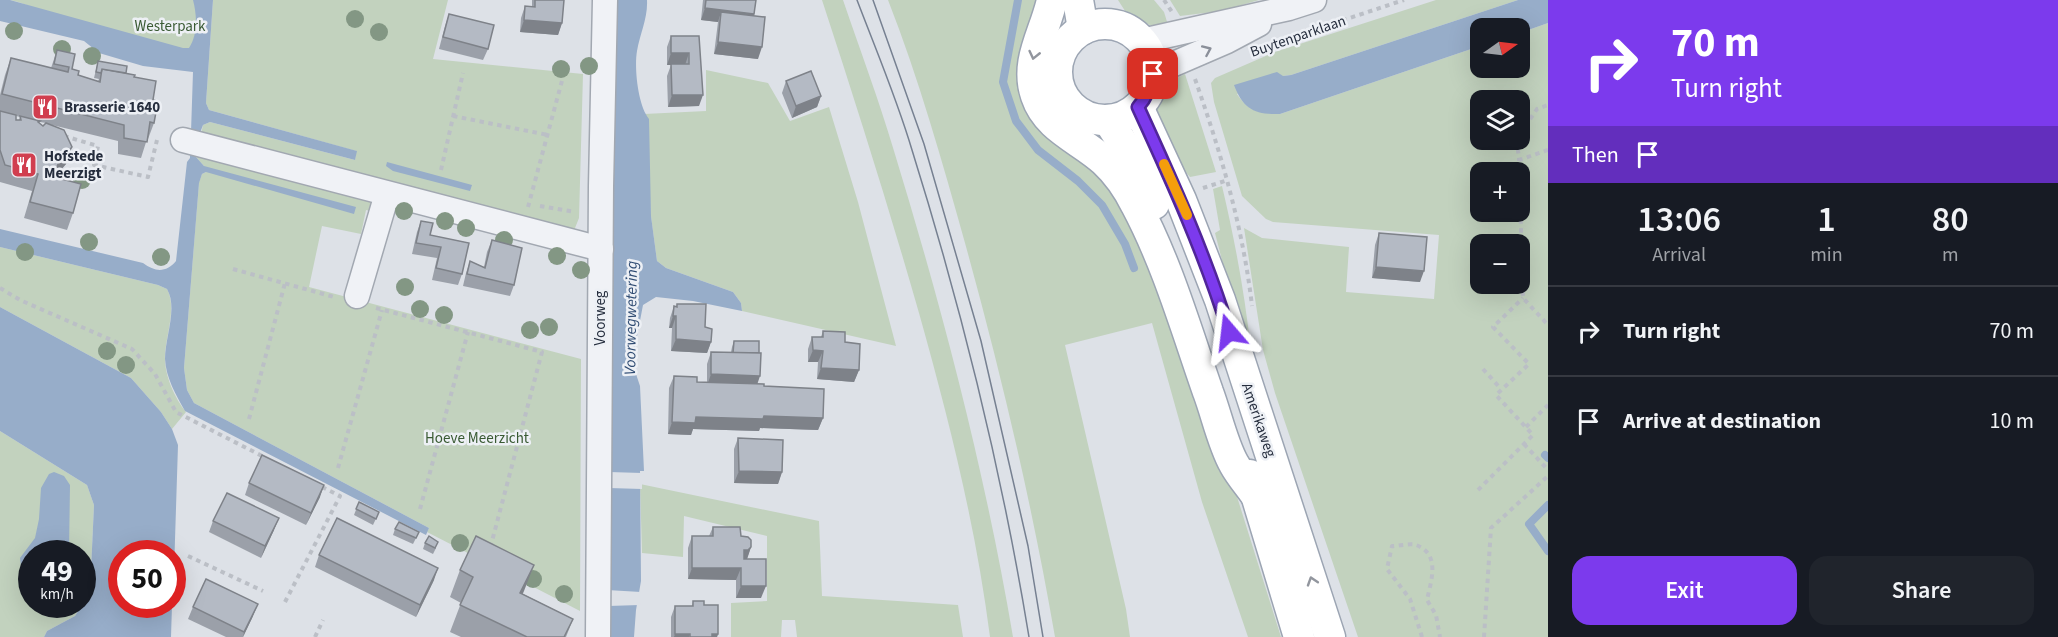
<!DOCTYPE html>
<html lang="en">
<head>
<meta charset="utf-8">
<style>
  body { margin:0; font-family:"Source Sans 3",sans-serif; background:#20242c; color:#f1f3f6; height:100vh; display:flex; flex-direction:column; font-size:22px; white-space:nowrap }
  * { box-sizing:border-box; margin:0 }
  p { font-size:20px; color:#9ea1a6 }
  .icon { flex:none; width:33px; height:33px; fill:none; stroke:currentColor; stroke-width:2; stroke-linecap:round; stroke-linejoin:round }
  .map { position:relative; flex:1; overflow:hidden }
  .panel { display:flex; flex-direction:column; background:#171b24; width:510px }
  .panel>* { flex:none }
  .top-card { background:#7c3aed; color:#fff; overflow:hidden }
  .needle { width:39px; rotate:76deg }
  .controls { position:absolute; left:1470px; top:18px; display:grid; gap:12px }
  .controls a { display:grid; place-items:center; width:60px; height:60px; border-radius:12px; background:#171b24; box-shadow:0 6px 24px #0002; font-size:30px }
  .speed { position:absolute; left:18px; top:540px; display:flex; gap:12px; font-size:30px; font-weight:700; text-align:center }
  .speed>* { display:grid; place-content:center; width:78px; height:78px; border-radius:50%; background:#171b24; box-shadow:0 6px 24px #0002; line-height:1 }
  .speed small { font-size:15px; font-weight:400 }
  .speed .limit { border:9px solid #d22; background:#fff; color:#111 }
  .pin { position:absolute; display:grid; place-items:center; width:51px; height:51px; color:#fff; margin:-26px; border-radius:12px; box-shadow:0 3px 9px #0006 }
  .me { position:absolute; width:66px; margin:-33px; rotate:343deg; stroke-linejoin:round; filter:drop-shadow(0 0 4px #0008) }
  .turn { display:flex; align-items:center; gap:21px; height:126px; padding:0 24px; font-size:27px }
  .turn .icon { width:78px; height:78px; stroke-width:2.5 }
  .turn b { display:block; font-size:42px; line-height:51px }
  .then { display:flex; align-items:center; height:57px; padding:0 24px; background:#0003; gap:12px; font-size:22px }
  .eta { display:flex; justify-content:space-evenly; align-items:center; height:102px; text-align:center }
  .eta b { font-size:36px; font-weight:600; line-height:42px }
  .primary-button { display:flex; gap:12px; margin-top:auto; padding:12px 24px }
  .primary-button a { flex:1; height:69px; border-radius:18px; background:#7c3aed; color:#fff; font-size:24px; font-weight:600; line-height:69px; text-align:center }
  .primary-button a+a { background:#20242c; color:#f1f3f6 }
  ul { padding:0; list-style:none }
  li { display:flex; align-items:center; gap:18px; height:90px; padding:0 24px; border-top:2px solid #363941 }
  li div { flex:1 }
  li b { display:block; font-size:22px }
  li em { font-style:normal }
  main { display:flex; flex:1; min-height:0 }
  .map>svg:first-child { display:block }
  .green { fill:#c2d2be; fill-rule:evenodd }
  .water { fill:#97adc9 }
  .pier { fill:#dde1e7 }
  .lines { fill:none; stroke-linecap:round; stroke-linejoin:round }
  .stream { stroke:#97adc9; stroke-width:8 }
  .minor-casing { stroke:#a2a8b1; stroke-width:27 }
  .major-casing { stroke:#9ca5b3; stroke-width:33 }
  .path { stroke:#bbbfc6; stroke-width:4; stroke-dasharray:4.5 4.5; stroke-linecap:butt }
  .minor { stroke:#f0f2f6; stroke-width:24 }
  .major { stroke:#fff; stroke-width:30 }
  .tram { stroke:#768091; stroke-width:1.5 }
  .tree { fill:#839784 }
  .wall { fill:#9ba0a9; fill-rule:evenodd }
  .shaded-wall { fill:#7e8289 }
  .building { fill:#b4bac4; stroke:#7e8289; stroke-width:1.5 }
  .oneway { stroke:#8b909a }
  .oneway2 { stroke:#92969e }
  .route-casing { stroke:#51269a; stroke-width:15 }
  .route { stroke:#7c3aed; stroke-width:10 }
  .slow { stroke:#f59e0b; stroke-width:10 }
  .labels { text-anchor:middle; stroke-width:5; stroke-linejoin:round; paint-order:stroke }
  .park-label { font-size:15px; fill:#395a33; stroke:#edf0f5 }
  .street-label { font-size:15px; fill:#262e3e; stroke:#edf0f5 }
  .poi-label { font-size:15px; font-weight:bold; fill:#262e3e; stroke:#edf0f5; text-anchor:start }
  .water-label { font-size:16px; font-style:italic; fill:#304c73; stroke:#edf0f5 }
</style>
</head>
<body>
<main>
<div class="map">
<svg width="1548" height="637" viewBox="0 0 1548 637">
  <rect width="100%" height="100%" fill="#dde1e7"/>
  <g class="green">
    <path d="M10 0H199V64L18 2Z"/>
    <path d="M213 0H448L433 59 583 74 579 218 573 233 378 184 370 211 366 210 361 234 322 226 309 287 581 359 580 611 427 532 429 528 194 403 187 390 184 368 199 182 202 174 206 172 204 166 196 157 203 125 210 122 355 160 356 151 209 110 206 103Z"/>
    <path d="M822 0H843C860 50 879 100 894 151 943 311 985 472 1013 637H990C976 527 949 420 919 313 889 208 856 104 822 0Z"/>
    <path d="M888 0H1043L1033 33 1065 143 1124 199 1223 452 1281 637H1248L1202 502 1152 323 1065 345 1126 609 1130 637H1055C1032 504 1001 373 965 243 942 161 919 79 888 0Z"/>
    <path d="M1118 0H1154L1164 12 1168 25 1152 26 1127 14Z"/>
    <path d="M1170 0H1259L1221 11 1180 16Z"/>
    <path d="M1436 0H1518L1291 75 1283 76 1237 94C1250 113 1259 112 1280 114L1480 46V68H1520V33L1548 23V637H1358L1275 393 1263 350 1244 228 1262 238 1349 247 1346 292 1434 299 1439 235 1273 222 1266 219 1242 196 1214 102 1211 83 1215 78 1275 52ZM1480 100H1520V140H1480ZM1480 172H1520V212H1480ZM1480 244H1520V284H1480Z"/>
    <path d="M706 70 768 83 790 121 829 107 858 202 896 346 742 311 741 303 733 292 666 268 657 261 651 216 644 114 706 111Z"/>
    <path d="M1185 74 1216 172 1190 177C1172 154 1140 109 1168 83 1173 79 1180 77 1185 74Z"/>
    <path d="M1222 186C1235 241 1245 295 1251 351L1247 357 1215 233 1220 230 1213 189Z"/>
    <path d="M0 247 158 285 167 289C177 307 166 335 165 355 164 374 174 397 186 412L172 429 161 412 131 378 0 307Z"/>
    <path d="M0 431 87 485 94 505 90 592 83 604 82 554H32V604H82L75 616 47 631 44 637H0Z"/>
    <path d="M640 484 819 521 822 596 958 605 963 637H797L795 620H782L781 637H731V603L767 601V536L684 516 683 557 642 553Z"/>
  </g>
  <g class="water">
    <path d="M0 0H10L183 48H189C198 34 197 15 193 0H213L206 103 209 110 357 151 355 160 210 122 203 125 200 133 191 132 193 72 143 66 99 53 84 41 0 21Z"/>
    <path d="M616 0H647C648 18 640 34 637 51 634 68 638 106 649 119L651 216 657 261 666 268 733 292 741 303 742 311 693 301 656 297 643 305 634 352V368L640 386 644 471H640L641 581 636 610 634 637H609V538L612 470V286Z"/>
    <path d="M1518 0H1548V23L1520 33V28H1480V46L1280 114C1255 115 1243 109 1234 85L1277 72 1283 76 1291 75Z"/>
    <path d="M194 150 196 157 204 166 356 207 354 214 206 172 202 174 199 183 184 368 187 390 194 403 429 528 426 535 185 411C176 395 166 378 165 359 165 337 178 308 167 289L158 285 0 247V229L143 263C155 272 166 273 176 261L187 162 190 158V151Z"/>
    <path d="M387 162 472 185 470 191 393 171 386 166Z"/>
    <path d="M0 307 131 378 161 412 172 429 178 445 173 603 172 554H122V604L172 605 171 637H44L47 631 75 616 90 592 94 505 87 485 0 431Z"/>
    <path d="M54 472 64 476 70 485 69 553 32 554 31 583 22 575 20 558 35 538 39 519 41 488 49 474Z"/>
  </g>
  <g class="pier">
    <path d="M609 472 642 473V489L609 488Z"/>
    <path d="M607 590 641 592 640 605 608 606Z"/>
  </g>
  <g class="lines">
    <g class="stream">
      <path d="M1018 0 1003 82 1016 121 1038 150 1078 181 1102 205 1125 244 1134 268"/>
      <path d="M1545 455 1548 458"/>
      <path d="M1548 505 1529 524 1548 551"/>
    </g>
    <g class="minor-casing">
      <g id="minor">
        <path d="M1142 41 1289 8 1314 0"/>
        <path d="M1153 73 1227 41 1259 24"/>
        <path d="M183 140 601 249"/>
        <path d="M357 296 387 194"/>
        <path d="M598 637 601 186 605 0"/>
      </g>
    </g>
    <g class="major-casing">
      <g id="major">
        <path d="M1052 0C1045 33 1024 61 1036 96 1047 129 1080 139 1104 161 1117 173 1128 189 1136 205 1167 263 1186 329 1208 392 1216 413 1223 445 1234 464 1240 475 1248 484 1255 494"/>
        <path d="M1078 0 1083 29"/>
        <circle cx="1105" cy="72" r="48"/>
        <path d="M1138 107 1181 200 1220 300 1330 637"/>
        <path d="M1108 120 1131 156 1154 204"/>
        <path d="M1250 475 1299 637"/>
      </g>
    </g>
    <g class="path">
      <path d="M1164 0 1172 12"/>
      <path d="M1274 43 1404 0"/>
      <path d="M1195 79C1221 153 1243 228 1252 306"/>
      <path d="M453 116 548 135"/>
      <path d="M1520 134 1537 109 1548 105"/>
      <path d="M64 136 98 146 94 165 148 177 157 140"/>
      <path d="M1517 140 1519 160"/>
      <path d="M1548 150 1519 160 1523 298 1548 325"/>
      <path d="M441 170 463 73"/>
      <path d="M1203 188 1228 180"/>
      <path d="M540 206 575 212"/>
      <path d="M528 207 563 77"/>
      <path d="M233 269 334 297"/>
      <path d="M0 288 20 300 132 349 155 374 176 412 266 458"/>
      <path d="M376 308 542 352 491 545"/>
      <path d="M1483 369 1501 389"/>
      <path d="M249 419 285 283"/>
      <path d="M1526 427 1548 405"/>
      <path d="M1524 444 1548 470"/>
      <path d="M338 468 382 310"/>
      <path d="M1478 490 1533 435 1496 395 1529 364 1493 327 1523 298"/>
      <path d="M420 509 468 332"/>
      <path d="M188 556 263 591"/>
      <path d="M285 602 340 496 320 486"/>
      <path d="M315 637 323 620"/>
      <path d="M1422 637 1410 599 1387 569 1392 546C1399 546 1410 543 1416 545 1441 554 1431 581 1427 600L1436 615 1440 637"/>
      <path d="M1484 637 1491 528 1548 476"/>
    </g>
    <use href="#minor" class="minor"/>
    <use href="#major" class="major"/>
    <g class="tram">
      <path d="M857 0C876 50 897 99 912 150 962 310 1002 472 1029 637"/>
      <path d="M873 0 924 144 981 341 1028 546 1043 637"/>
    </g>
  </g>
  <g class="tree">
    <circle cx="355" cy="19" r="9"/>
    <circle cx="14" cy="31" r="9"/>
    <circle cx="379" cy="32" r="9"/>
    <circle cx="62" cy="49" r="9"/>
    <circle cx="92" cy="56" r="9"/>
    <circle cx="589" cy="66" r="9"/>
    <circle cx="561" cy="69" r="9"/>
    <circle cx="82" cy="180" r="9"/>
    <circle cx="404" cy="211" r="9"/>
    <circle cx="445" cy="221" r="9"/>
    <circle cx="466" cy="228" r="9"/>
    <circle cx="504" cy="240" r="9"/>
    <circle cx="89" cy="242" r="9"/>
    <circle cx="25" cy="252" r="9"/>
    <circle cx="557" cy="256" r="9"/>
    <circle cx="161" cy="257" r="9"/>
    <circle cx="581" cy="270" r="9"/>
    <circle cx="405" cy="287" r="9"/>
    <circle cx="420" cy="309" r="9"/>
    <circle cx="444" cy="315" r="9"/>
    <circle cx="549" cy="327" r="9"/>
    <circle cx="530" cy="330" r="9"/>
    <circle cx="107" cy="351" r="9"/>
    <circle cx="126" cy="365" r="9"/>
    <circle cx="460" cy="543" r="9"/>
    <circle cx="533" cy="579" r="9"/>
    <circle cx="564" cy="594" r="9"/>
  </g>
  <g class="wall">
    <path d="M532 0H564L562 23 558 35 520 32 521 18 525 6 532 7Z"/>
    <path d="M703 0H756L754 16 758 59 714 54 718 22 701 20Z"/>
    <path d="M449 14 488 49 483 60 439 49 445 26Z"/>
    <path d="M671 36H699V106L668 107 667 76 671 65H667V47Z"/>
    <path d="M57 50 78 75 98 81 99 79 94 78 98 61 134 77 153 100 154 123 148 139H147L141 158 118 154V141L48 124 66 164 55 177 73 213 67 230 24 218 32 191 0 182V95L5 75 11 58 51 68ZM16 116 20 117 19 120H16ZM40 122 46 123 43 126 39 123Z"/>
    <path d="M786 81 821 96 817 107 792 118 782 93Z"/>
    <path d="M421 221 430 235 469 243 462 274 458 285 432 280 437 258 412 254 417 232Z"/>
    <path d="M1379 233 1420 282 1372 278 1375 245Z"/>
    <path d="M492 240 514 285 510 296 463 286 466 273 470 261 484 267 487 252Z"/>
    <path d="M677 304 705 327 711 342 707 353 671 351 672 328H669L670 318 674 306 676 307Z"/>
    <path d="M823 331 845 342 859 370 854 382 817 379 818 362H808V349L812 337H821Z"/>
    <path d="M734 341 757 384 764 386 823 418 818 430 760 428 759 431 693 429 691 435 668 434 669 388 674 376 697 382H707V364L711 352H731L732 347Z"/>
    <path d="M738 438 782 472 778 484 734 483V449Z"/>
    <path d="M249 483 320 497 306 525 245 495Z"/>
    <path d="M359 502 379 512 373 525 354 515Z"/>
    <path d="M213 521 274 530 261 558 209 532Z"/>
    <path d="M713 527 741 536 751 547 747 559 761 598H736V580L688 579V548L692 536H709Z"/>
    <path d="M395 529 419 532 413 544 393 535Z"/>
    <path d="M425 543 436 548 433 554 423 549Z"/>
    <path d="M319 555 434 580 416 617 315 567Z"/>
    <path d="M460 570 523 594 573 619 566 637H461L450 632 461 603 450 597Z"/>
    <path d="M693 601 704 605 718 634 717 637H671V617L675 606H692Z"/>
    <path d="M193 607 253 616 243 637H226L188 619Z"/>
  </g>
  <g class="shaded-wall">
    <path d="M705 8 754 14 750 26 721 12 718 22 701 20Z"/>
    <path d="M524 20 562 23 558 35 520 32Z"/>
    <path d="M718 42 762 47 758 59 714 54Z"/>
    <path d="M671 53H689L685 65H667Z"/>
    <path d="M672 95H703L699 106 668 107Z"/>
    <path d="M821 96 817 107 792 118 796 106Z"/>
    <path d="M72 147 66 164 52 180 58 164Z"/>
    <path d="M1376 267 1424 271 1420 282 1372 278Z"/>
    <path d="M673 316H676L672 328H669Z"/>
    <path d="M676 339 711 342 707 353 671 351Z"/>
    <path d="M813 350 823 351 818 362H808Z"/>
    <path d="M821 368 859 370 854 382 817 379Z"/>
    <path d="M711 374 760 376 756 388 707 386Z"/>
    <path d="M764 416 823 418 818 430 760 428 759 431 693 429 691 435 668 434 672 422 696 417Z"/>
    <path d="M739 471 782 472 778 484 734 483Z"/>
    <path d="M324 485 320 497 306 525 311 513Z"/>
    <path d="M279 518 274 530 261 558 265 546Z"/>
    <path d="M751 547 747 559 744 562V550Z"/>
    <path d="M534 565 524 591 511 620 520 593Z"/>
    <path d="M438 568 434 580 416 617 420 605Z"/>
    <path d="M692 568H741L736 580 688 579Z"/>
    <path d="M741 586H766L761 598H736Z"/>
    <path d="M258 604 253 616 243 637 244 632Z"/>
    <path d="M675 634H690L689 637H674Z"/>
    <path d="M712 634H718L717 637H711Z"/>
  </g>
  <g class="building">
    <path d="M535 0H564L562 23 524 20 525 6 535 7Z"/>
    <path d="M706 0H756L754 14 705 8Z"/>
    <path d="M721 12 765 17 762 47 718 42Z"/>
    <path d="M449 14 494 25 488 49 443 37Z"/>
    <path d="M671 36H699L703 95H672L671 64H689V53H671Z"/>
    <path d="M57 50 75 54 72 69 79 71 78 75 100 82 102 69 135 75 134 77 156 81 153 100 158 101 154 123 150 122 147 142 124 138V125L2 94 11 58 68 72 69 67 54 64Z"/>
    <path d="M98 61 127 66 126 73 102 69 101 73 96 72Z"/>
    <path d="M811 71 821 96 796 106 786 81Z"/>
    <path d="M0 111 16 115V120H21L20 116 40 121 38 122 43 126 46 123 64 130 72 147 58 164 54 177 81 184 73 213 30 202 38 174 5 165 0 150Z"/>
    <path d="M421 221 433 223 430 235 469 243 462 274 436 268 441 247 416 243Z"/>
    <path d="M1379 233 1427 237 1424 271 1376 267Z"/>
    <path d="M492 240 522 248 514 285 467 274 470 261 485 268Z"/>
    <path d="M677 304H706L705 327 712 329 711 342 676 339V316H673L674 306 677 307Z"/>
    <path d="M823 331 845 332V342L860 344 859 370 821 368 823 351 813 350 812 337H823Z"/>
    <path d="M734 341H759V353H733Z"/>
    <path d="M711 352 761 353 760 376 711 374Z"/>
    <path d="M674 376 697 377V382L764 384V386L824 389 823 418 764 416 763 419 696 417 695 423 672 422Z"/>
    <path d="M738 438 783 440 782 472 739 471Z"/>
    <path d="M262 455 324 485 311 513 249 483Z"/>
    <path d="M227 493 279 518 265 546 213 521Z"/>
    <path d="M359 502 379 512 376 519 356 509Z"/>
    <path d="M337 518 438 568 420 605 319 555Z"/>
    <path d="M399 522 419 532 416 538 395 529Z"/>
    <path d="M713 527H740L741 536 748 537 751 540V547L748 550H744V559H766V586H741V568H692V536H713Z"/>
    <path d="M429 536 438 542 435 548 425 543Z"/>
    <path d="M476 536 534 565 520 593 573 619 564 637H527L460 605 473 577 460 570Z"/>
    <path d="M206 579 258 604 244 632 193 607Z"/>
    <path d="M693 601H704V605H718V634H712V637H690V634H675V606H693Z"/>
  </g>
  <defs><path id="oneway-chevron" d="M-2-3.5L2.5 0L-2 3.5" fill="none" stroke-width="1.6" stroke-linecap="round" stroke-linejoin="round" transform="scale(1.5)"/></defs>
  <use class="oneway" href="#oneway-chevron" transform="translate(1207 50) rotate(-24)"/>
  <g class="oneway2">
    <use href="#oneway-chevron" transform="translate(1034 55) rotate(103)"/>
    <use href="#oneway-chevron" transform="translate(1312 581) rotate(-108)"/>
  </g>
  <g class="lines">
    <g class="route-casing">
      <path id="route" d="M1153 74C1151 87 1147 97 1138 107 1172 181 1205 254 1229 332"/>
    </g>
    <use href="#route" class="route"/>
    <path class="slow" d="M1164 164 1187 215"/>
  </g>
  <defs>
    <g id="restaurant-square" transform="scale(1.35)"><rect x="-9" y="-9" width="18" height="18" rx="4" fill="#d13e4f" stroke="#edf0f5"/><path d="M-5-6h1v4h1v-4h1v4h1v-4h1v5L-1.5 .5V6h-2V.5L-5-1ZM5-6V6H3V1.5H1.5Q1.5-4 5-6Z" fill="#fff"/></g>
  </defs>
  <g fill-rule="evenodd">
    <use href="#restaurant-square" x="45" y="107"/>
    <use href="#restaurant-square" x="24" y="165"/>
  </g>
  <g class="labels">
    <g class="park-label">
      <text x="170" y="31">Westerpark</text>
      <text x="477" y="443">Hoeve Meerzicht</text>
    </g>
    <g class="street-label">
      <text transform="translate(1298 36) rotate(-19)" y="5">Buytenparklaan</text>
      <text transform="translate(600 318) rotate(-90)" y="5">Voorweg</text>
      <text transform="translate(1259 420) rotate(71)" y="5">Amerikaweg</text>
    </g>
    <g class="poi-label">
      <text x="64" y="112">Brasserie 1640</text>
      <text x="44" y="161">Hofstede<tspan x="44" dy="17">Meerzigt</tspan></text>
    </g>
    <g class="water-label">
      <text transform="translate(630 318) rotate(-89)" y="6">Voorwegwetering</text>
    </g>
  </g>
</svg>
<div class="controls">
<a><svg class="needle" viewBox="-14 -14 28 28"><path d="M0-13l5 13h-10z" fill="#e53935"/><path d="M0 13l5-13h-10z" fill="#9ea1a6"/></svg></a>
<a><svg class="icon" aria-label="layers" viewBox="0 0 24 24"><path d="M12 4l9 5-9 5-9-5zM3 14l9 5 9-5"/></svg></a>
<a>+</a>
<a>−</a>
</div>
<div class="speed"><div>49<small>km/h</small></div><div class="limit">50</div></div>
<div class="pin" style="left:1153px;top:74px;background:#d93025"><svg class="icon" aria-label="arrive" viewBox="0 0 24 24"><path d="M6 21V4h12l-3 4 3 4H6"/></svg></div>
<svg class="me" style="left:1229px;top:332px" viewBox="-20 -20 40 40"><path d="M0-17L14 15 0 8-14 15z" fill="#7c3aed" stroke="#fff" stroke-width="4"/></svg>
</div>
<section class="panel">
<div class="top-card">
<div class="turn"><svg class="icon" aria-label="right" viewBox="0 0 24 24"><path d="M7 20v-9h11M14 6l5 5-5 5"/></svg><div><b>70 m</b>Turn right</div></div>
<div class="then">Then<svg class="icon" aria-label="arrive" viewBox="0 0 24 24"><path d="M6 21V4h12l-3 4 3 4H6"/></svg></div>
</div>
<div class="eta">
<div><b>13:06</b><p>Arrival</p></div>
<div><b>1</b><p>min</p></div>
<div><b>80</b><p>m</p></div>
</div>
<ul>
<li><svg class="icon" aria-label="right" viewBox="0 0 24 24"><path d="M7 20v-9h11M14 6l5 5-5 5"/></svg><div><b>Turn right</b></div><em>70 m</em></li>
<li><svg class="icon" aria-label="arrive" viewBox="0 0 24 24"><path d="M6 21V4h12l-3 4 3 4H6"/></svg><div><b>Arrive at destination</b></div><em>10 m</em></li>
</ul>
<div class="primary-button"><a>Exit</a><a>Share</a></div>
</section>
</main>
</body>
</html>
